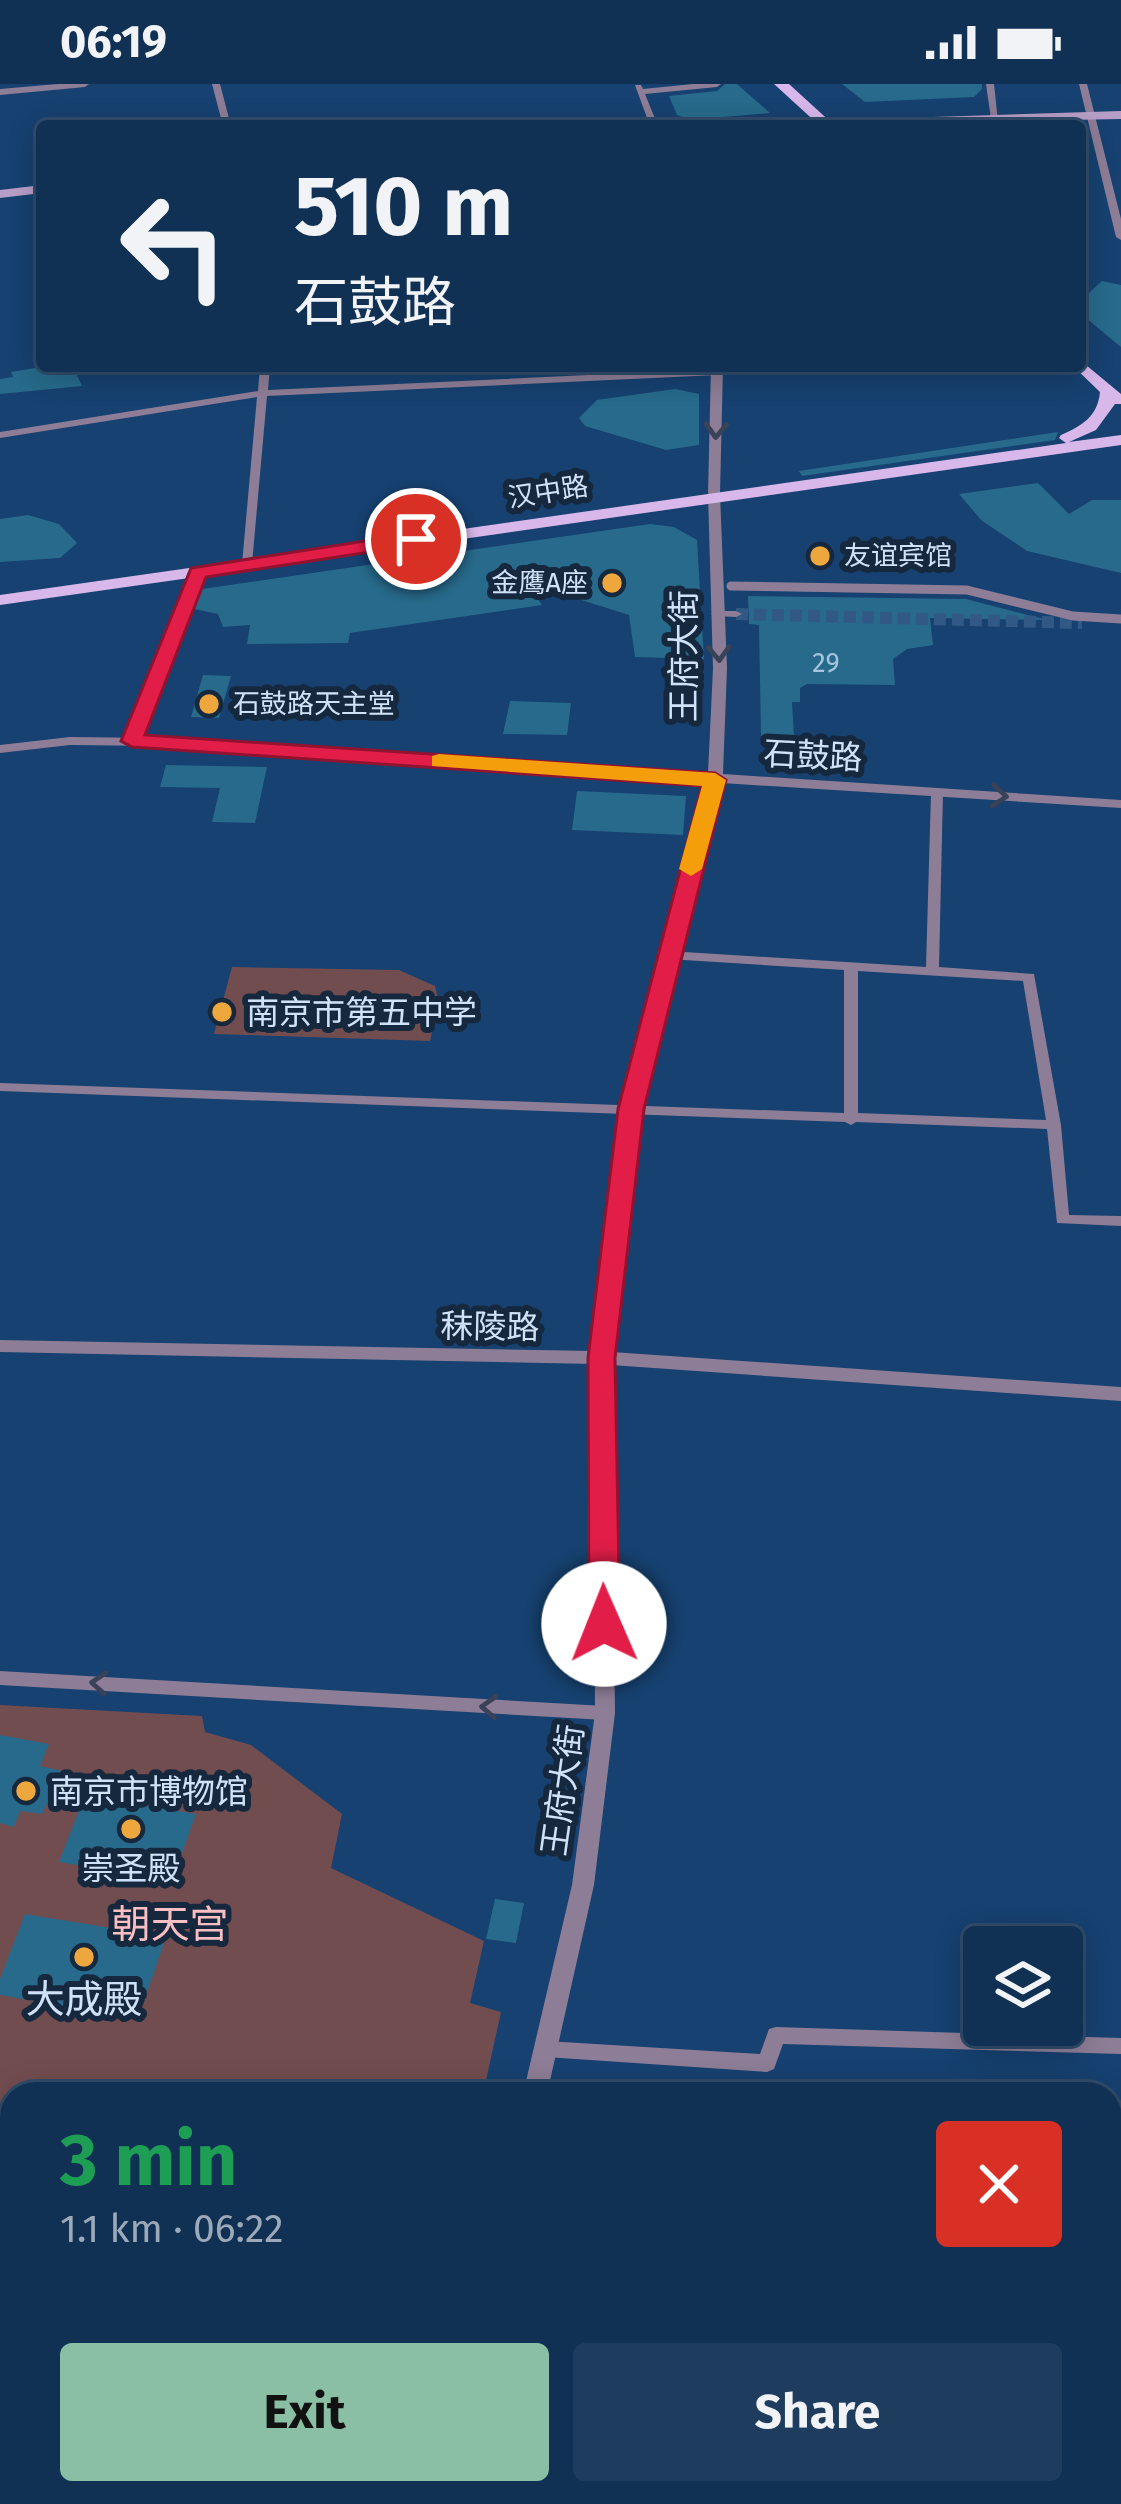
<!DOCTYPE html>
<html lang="en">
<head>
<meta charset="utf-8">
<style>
  body { margin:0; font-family:"Fira Sans","Noto Sans SC",sans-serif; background:#1e3d5e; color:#f1f3f6; height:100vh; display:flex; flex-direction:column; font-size:45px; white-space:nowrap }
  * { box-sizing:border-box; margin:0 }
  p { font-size:39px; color:#9ca9b8 }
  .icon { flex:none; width:66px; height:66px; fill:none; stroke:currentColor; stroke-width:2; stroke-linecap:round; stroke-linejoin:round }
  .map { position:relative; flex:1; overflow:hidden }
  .details { position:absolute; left:0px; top:1998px; width:1122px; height:423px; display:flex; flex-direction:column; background:#103154; border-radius:36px 36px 0 0; box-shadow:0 6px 30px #0003,0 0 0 3px #304c6b }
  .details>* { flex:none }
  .banner { position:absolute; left:36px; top:36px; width:1050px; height:252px; border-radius:12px; box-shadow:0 6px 30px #0003,0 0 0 3px #304c6b; background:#103154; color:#f1f3f6; overflow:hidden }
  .controls { position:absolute; left:963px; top:1842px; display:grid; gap:24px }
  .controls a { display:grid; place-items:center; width:120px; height:120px; border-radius:12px; background:#103154; box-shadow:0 6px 30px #0003,0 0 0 3px #304c6b; font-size:60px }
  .pin { position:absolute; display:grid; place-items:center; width:102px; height:102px; color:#fff; margin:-51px; border:6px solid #fff; border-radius:50%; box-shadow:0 3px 12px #0007 }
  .me { position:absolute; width:132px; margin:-66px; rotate:359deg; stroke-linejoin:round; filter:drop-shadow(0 0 9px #0008) }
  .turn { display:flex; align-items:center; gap:42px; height:252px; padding:0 60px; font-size:54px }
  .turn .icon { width:156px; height:156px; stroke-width:2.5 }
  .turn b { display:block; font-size:84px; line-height:102px }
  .round { display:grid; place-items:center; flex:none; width:126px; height:126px; border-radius:12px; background:#1e3d5e }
  .overview { display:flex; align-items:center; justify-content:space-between; height:204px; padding:0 60px }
  h1 { font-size:72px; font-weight:700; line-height:90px; color:#1e9e55 }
  .primary-button { display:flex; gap:24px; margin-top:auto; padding:24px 60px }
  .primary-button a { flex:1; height:138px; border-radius:12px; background:#8abfa5; color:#111; font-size:48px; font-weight:700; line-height:138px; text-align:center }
  .primary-button a+a { background:#1e3d5e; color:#f1f3f6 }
  .status { display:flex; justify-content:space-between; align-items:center; height:84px; padding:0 60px; background:#103154; direction:ltr }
  .status svg { height:33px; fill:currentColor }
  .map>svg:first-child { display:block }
  .green { fill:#724d50 }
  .building { fill:#276a8b }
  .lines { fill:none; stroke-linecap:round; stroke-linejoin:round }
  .minor-tunnel { stroke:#325985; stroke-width:12; stroke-dasharray:12 6; stroke-linecap:butt }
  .pedestrian { stroke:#8d7d96; stroke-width:9 }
  .minor { fill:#8d7d96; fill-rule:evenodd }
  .tertiary { fill:#8d7d96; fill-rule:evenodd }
  .secondary { fill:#b79ec6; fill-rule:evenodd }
  .primary { fill:#d8b7eb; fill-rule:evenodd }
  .oneway { stroke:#3a4258 }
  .route { fill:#e11d48; stroke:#92132f; stroke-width:3 }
  .slow { fill:#f59e0b }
  .poi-dot { fill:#eea73d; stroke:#16283d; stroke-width:4.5 }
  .labels { text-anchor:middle; stroke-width:12; stroke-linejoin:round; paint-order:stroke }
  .far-street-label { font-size:27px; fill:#d0e2f9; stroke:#16283d }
  .far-poi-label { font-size:27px; fill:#d0e2f9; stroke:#16283d; text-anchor:start }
  .number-label { font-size:27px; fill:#a6c4de }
  .street-label { font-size:33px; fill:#d0e2f9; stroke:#16283d }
  .poi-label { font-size:33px; fill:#d0e2f9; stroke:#16283d; text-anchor:start }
  .near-park-label { font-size:39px; fill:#fabec3; stroke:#16283d }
  .near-poi-label { font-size:39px; fill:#d0e2f9; stroke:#16283d }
</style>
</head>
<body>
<div class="status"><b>06:19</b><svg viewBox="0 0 49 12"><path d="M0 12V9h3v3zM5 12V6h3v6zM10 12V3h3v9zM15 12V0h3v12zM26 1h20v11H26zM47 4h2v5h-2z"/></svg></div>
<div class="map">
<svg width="1121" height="2420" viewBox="0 0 1121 2420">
  <rect width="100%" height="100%" fill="#164170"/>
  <g class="green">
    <path d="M232 883 399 886 435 902 440 924 422 946 432 948 430 957 214 950Z"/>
    <path d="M0 1621 202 1632 205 1648 251 1661 342 1730 331 1784 484 1857 470 1919 501 1928 483 2010H12V2409H382L378 2420H0Z"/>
  </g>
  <g class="building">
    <path d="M725 0H737L770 29 689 36 677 31 669 12 717 7Z"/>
    <path d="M842 0H982V5L974 13 865 18Z"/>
    <path d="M1102 197 1121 201V263L1080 229V217Z"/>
    <path d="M41 283 44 289 74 285 82 302 0 310V295L13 293 11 288Z"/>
    <path d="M675 305 699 310V361L666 366 585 342 579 334 597 316Z"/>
    <path d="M1058 348 1055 356 802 392 799 387Z"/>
    <path d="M1038 399 1069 430 1092 416H1121V489L1027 467 981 436 959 410Z"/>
    <path d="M28 431 59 440 77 459 60 474 0 478V435Z"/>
    <path d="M650 440 674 443 697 456 704 575 635 573 629 531 527 499 542 521 350 549 348 559 247 560 250 541 223 543 218 530 194 525 202 505Z"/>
    <path d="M748 512 966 515 1047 536 930 534 933 561 907 565 893 575 895 601 807 600 800 604V618H792L794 653 761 652 759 541 749 540Z"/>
    <path d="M203 591 231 592 219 634 191 633Z"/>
    <path d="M510 617 571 619 567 651 503 650Z"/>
    <path d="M166 681 267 683 255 739 212 738 220 704 160 703Z"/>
    <path d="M577 707 686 712 683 751 572 746Z"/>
    <path d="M0 1651 49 1660 40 1682 62 1687 42 1730 20 1727 14 1743 0 1739Z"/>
    <path d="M85 1711 196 1730 172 1797 59 1778Z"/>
    <path d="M495 1815 524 1819 516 1859 486 1855Z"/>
    <path d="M25 1830 166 1853 138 1935 0 1911V1895Z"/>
  </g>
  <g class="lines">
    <path class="minor-tunnel" d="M736 530 1082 539"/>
    <path class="pedestrian" d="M731 502 967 506 1073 532 1121 535"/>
    <g class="minor">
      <path d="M58 0H89L85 3 0 11V5Z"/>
      <path d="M212 0H220L231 42H223Z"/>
      <path d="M693 0H721L717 3 645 10 658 42H650L635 1H641L643 5Z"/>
      <path d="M986 0H994L998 37 991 35Z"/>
      <path d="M1079 0H1087L1121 135V156L1116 153Z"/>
      <path d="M260 282H270L268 306 717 285 722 288 717 291 267 312 252 480 247 483 242 480 257 313 0 354V348L258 307Z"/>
      <path d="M198 485 204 488 138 657 136 660H128L126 657 192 488Z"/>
      <path d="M717 527H736L742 530 736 533 713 532 711 530Z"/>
      <path d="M937 704 943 708 939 883 1034 890 1061 1041 1069 1131 1121 1132V1142L1057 1139 1047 1045 856 1038 851 1041 845 1038 0 1007V999L844 1029V886L668 875 661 871 668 867 926 883 931 708ZM858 887 1023 897 1046 1036 858 1029Z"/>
      <path d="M0 1587 605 1622 611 1624 614 1629 611 1634 605 1636 0 1601Z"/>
      <path d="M776 1943 1121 1954V1970L783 1960 774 1985 767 1988 546 1973 539 1971 536 1965 539 1959 546 1957 760 1970 769 1945Z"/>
    </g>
    <g class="tertiary">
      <path d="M711 282H723L720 410 727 584 723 690 1121 716V724L722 699 639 1025 612 1268 1121 1303V1317L611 1281 615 1629 594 1801 547 2010H523L572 1801 595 1629 593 1280 0 1268V1256L594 1267 623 1025 707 698 158 662 70 661 0 669V661L70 653 158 654 708 689 713 584 708 410Z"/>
      <path d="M418 2409H444L441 2420H415Z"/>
    </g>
    <g class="secondary">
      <path d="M1121 27V35L772 42 778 38Z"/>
      <path d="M42 101V109L0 114V106Z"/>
    </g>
    <g class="primary">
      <path d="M774 0H789L835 42H820Z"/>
      <path d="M1080 276 1121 310V320H1115L1096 346 1069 358 1121 351V361L0 521V511L1066 359 1059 354 1061 351C1082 342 1098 332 1100 308L1073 282H1080Z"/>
    </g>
  </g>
  <defs><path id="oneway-chevron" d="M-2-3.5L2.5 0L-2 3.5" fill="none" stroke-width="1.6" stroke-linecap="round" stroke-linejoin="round" transform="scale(3)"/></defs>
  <g class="oneway">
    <use href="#oneway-chevron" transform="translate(716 346) rotate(92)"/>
    <use href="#oneway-chevron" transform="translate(719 569) rotate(88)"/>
    <use href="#oneway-chevron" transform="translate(999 712) rotate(4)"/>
    <use href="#oneway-chevron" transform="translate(99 1599) rotate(-176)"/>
    <use href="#oneway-chevron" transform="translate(489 1623) rotate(-177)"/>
  </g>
  <path class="route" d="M416 449 422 451V460L206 493 145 651 715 689 726 696 644 1025 615 1274 620 1540 604 1552 589 1540 588 1274 618 1025 702 702 132 663 121 657 191 484Z"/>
  <path class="slow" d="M439 670 715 689 726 696 702 785 691 792 679 785 702 702 432 682V672Z"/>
  <g class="poi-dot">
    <circle cx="820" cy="472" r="12"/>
    <circle cx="612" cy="499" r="12"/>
    <circle cx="209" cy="620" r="12"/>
    <circle cx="222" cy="928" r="12"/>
    <circle cx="26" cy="1707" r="12"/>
    <circle cx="131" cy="1745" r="12"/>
    <circle cx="84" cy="1873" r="12"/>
  </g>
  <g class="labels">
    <g class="far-street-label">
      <text transform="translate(548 408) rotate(-9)" y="9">汉中路</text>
    </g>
    <g class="far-poi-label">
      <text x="844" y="481">友谊宾馆</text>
      <text x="588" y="508" text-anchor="end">金鹰A座</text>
      <text x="233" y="629">石鼓路天主堂</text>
    </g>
    <g class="number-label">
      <text x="826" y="588">29</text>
    </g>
    <g class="street-label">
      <text transform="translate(683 572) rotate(-90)" y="12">王府大街</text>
      <text transform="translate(813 671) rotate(3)" y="12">石鼓路</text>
      <text transform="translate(490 1242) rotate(1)" y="12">秣陵路</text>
      <text transform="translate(562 1706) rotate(-82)" y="12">王府大街</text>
    </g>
    <g class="poi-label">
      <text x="246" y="940">南京市第五中学</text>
      <text x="50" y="1719">南京市博物馆</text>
      <text x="131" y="1796" text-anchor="middle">崇圣殿</text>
    </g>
    <g class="near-park-label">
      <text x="170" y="1854">朝天宫</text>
    </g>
    <g class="near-poi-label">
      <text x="84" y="1929">大成殿</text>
    </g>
  </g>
</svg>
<div class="controls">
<a><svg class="icon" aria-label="layers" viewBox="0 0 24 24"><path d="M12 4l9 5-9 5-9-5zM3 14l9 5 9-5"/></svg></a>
</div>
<div class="pin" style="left:416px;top:455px;background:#d93025"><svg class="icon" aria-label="arrive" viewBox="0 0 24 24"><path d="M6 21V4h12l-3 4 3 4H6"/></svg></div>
<svg class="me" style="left:604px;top:1540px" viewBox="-20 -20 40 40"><circle r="19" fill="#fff"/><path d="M0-13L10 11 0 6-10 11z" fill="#e11d48"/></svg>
<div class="banner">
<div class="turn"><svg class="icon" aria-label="left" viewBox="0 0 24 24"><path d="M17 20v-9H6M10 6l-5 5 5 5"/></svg><div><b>510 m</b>石鼓路</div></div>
</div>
<section class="details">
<div class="overview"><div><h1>3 min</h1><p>1.1 km · 06:22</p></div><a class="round" style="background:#d93025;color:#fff"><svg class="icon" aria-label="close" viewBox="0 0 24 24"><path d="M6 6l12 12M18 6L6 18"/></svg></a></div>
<div class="primary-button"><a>Exit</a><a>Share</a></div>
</section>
</div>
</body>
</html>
